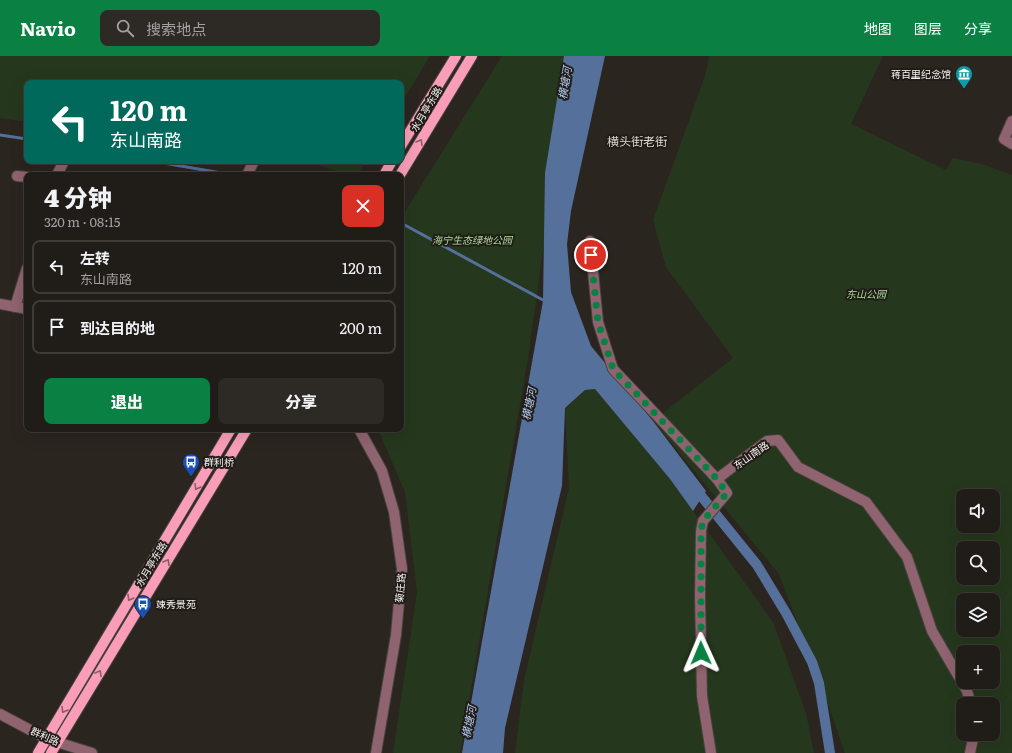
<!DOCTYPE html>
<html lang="zh">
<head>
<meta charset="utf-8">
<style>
  body { margin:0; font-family:Literata,"Noto Sans SC",serif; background:#2d2925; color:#f1f3f6; height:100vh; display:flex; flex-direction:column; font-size:15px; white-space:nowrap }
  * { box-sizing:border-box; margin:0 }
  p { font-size:13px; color:#a2a1a2 }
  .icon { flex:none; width:22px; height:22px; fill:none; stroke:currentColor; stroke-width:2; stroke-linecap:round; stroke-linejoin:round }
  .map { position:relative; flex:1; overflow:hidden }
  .sheet { position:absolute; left:24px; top:116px; width:380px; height:260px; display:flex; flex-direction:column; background:#201c18; border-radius:8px; box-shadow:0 4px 16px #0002,0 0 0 1px #3d3a37 }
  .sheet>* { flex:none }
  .hud { position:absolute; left:24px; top:24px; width:380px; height:84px; border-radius:8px; box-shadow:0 4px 16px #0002,0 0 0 1px #3d3a37; background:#00695c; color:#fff; overflow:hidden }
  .buttons { position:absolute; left:956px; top:433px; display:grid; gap:8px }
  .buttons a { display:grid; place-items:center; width:44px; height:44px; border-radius:8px; background:#201c18; box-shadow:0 4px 16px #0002,0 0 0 1px #3d3a37; font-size:20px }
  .pin { position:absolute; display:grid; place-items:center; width:34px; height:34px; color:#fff; margin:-17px; border:2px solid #fff; border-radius:50%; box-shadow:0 1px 4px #0007 }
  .me { position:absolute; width:44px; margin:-22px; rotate:359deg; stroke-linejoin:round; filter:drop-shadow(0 0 3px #0008) }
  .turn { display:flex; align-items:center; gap:14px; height:84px; padding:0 20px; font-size:18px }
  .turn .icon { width:52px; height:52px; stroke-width:2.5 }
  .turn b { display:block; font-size:28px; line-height:34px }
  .round { display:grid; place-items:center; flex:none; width:42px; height:42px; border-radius:8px; background:#2d2925 }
  .head { display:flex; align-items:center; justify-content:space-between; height:68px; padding:0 20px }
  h1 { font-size:24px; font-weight:800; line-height:30px }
  .primary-button { display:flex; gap:8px; margin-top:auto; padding:8px 20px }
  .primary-button a { flex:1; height:46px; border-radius:8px; background:#0b8043; color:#fff; font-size:16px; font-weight:800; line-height:46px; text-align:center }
  .primary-button a+a { background:#2d2925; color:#f1f3f6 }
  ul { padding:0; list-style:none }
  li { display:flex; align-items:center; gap:12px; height:54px; margin:0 8px 6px; padding:0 12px; border:2px solid #3d3a37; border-radius:8px }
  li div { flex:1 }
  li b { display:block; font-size:15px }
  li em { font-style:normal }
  header { display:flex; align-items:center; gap:24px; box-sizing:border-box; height:56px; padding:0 20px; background:#0b8043; color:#fff }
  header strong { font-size:19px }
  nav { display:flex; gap:22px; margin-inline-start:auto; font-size:14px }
  .search { width:280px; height:36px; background:#2d2925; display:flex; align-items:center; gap:10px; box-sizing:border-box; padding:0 14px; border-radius:8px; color:#a2a1a2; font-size:15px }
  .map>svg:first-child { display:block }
  .green { fill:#25381d; fill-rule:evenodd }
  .water { fill:#55709a }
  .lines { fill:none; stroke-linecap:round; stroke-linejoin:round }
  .stream { stroke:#55709a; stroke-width:3 }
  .canal { stroke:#55709a; stroke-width:10 }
  .minor-casing { stroke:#48423d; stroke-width:12 }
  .major-casing { stroke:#48423d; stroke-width:12 }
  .minor { stroke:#8f636f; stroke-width:10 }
  .major { stroke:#f99db8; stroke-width:10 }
  .oneway { stroke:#8d5c68 }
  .route { stroke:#0b8043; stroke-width:7; stroke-dasharray:0 12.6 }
  .labels { text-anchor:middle; stroke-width:4; stroke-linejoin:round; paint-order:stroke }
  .poi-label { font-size:10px; fill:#f7f3f0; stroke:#211c17; text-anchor:start }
  .street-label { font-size:10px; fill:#f7f3f0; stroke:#211c17 }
  .park-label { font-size:10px; font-style:italic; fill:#acdd9a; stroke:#211c17 }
  .water-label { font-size:11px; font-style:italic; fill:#b1cbf2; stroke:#211c17 }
  .quarter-label { font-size:12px; fill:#ddd6cf; stroke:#211c17 }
</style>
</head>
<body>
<header>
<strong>Navio</strong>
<div class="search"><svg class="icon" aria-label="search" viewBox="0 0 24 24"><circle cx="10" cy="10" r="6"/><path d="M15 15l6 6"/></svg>搜索地点</div>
<nav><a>地图</a><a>图层</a><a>分享</a></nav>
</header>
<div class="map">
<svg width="1012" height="697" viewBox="0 0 1012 697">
  <rect width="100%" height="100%" fill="#2b2520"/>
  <g class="green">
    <path d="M0 0H430L401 48V27H27V66L0 62Z"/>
    <path d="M502 0H570L528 302 460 697H393L417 536 405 436 378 373H401V162Z"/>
    <path d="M709 0H883L851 68 946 114 953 102 982 108 1012 119V697H845L825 639 779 518 653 365 733 302 666 211 653 164 705 20ZM963 440H993V470H963ZM963 492H993V522H963ZM963 544H993V574H963ZM963 596H993V626H963ZM963 648H993V678H963Z"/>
    <path d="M307 105H366L357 119H348Z"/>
    <path d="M595 333 670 423 773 566 806 657 814 697H515L524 624 569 432 565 353 585 334Z"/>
  </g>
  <path class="water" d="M564 0H605L571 155 567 188 571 236 591 290 653 365 706 435 693 455 670 423 595 333 585 334 565 352 562 430 505 672 503 697H462L543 245 545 117Z"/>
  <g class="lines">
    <g class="stream">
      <path d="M0 79 27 83"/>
      <path d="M152 105 233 119"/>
      <path d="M401 167 543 244"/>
    </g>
    <path class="canal" d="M694 431 757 509 786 557 812 606 819 627 830 697"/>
    <g class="minor-casing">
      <g id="minor">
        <path d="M1012 65 1004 83 1012 88"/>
        <path d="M57 119 64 105"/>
        <path d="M247 119 254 105"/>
        <path d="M17 120 27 121"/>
        <path d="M590 185 598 266 613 313 717 423 767 385 778 384 798 411 866 446 907 501 932 575 967 635 971 648"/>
        <path d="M0 248 27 253"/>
        <path d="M15 251 27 212"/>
        <path d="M359 373 382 415 394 456 402 513 396 579 376 697"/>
        <path d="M0 658 47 683 92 697"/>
        <path d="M711 697 702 640 700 540 701 475 703 465 727 437 717 423"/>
        <path d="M970 697 974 678"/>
      </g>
    </g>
    <g class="major-casing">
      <g id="major">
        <path d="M401 90 456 0"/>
        <path d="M384 119 392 105"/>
        <path d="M400 119 472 0"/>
        <path d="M38 697 231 373"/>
        <path d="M51 697 247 373"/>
      </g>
    </g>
    <use href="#minor" class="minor"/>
    <use href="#major" class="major"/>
  </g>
  <defs><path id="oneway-chevron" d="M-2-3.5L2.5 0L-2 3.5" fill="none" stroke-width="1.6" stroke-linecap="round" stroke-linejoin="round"/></defs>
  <g class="oneway">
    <use href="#oneway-chevron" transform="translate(420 86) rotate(-59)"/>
    <use href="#oneway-chevron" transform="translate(197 431) rotate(121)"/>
    <use href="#oneway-chevron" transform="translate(167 506) rotate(-59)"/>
    <use href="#oneway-chevron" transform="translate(130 542) rotate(121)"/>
    <use href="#oneway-chevron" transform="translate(99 617) rotate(-59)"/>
    <use href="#oneway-chevron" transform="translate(64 654) rotate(121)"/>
  </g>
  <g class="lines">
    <path class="route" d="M591 199 598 266 613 313 717 423 727 437 703 465 701 475V597"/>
  </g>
  <defs>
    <g id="museum-pin" transform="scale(0.9)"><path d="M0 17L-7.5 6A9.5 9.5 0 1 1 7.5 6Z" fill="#0f9aa8" stroke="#211c17"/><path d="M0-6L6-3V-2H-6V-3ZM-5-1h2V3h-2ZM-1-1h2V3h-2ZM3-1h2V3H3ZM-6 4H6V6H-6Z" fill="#fff"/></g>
    <g id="bus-pin" transform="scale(0.9)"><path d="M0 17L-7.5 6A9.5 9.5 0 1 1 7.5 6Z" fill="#1a4fb4" stroke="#211c17"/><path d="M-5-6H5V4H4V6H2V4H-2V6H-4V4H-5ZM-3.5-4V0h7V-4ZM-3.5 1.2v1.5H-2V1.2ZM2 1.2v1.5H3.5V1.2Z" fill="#fff"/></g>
  </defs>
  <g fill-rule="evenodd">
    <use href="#museum-pin" x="964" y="18"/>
    <use href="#bus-pin" x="191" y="406"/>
    <use href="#bus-pin" x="143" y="548"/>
  </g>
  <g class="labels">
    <g class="poi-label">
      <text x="951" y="22" text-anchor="end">蒋百里纪念馆</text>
      <text x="204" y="410">群利桥</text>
      <text x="156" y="552">竦秀景苑</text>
    </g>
    <g class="street-label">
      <text transform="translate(426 53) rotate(-59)" y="4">水月亭东路</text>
      <text transform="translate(751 399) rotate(-35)" y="4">东山南路</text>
      <text transform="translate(151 508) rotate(-59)" y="4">水月亭东路</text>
      <text transform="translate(400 532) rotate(-85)" y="4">菊庄路</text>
      <text transform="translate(45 680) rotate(23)" y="4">群利路</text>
    </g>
    <g class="park-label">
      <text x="472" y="188">海宁生态绿地公园</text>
      <text x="866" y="242">东山公园</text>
    </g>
    <g class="water-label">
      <text transform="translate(565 27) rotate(-81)" y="4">横塘河</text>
      <text transform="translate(529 348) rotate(-79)" y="4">横塘河</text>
      <text transform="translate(469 666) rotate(-79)" y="4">横塘河</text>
    </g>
    <g class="quarter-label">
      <text x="637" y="90">横头街老街</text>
    </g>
  </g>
</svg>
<div class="buttons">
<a><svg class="icon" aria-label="sound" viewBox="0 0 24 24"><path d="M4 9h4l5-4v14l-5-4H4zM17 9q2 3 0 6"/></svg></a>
<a><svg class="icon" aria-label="search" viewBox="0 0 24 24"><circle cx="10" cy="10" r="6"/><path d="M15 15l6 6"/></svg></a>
<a><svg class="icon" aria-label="layers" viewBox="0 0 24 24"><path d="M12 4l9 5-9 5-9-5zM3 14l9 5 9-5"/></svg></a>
<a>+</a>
<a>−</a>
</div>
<div class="pin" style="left:591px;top:199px;background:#d93025"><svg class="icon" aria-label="arrive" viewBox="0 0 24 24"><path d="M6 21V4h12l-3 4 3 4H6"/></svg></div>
<svg class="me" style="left:701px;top:597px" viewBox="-20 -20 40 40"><path d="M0-17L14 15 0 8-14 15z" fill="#0b8043" stroke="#fff" stroke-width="4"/></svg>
<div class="hud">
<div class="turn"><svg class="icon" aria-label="left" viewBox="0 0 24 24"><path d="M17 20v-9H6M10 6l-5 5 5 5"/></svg><div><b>120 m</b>东山南路</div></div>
</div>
<section class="sheet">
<div class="head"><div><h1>4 分钟</h1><p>320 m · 08:15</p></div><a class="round" style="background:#d93025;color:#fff"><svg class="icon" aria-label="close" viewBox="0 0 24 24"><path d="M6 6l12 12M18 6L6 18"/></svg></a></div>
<ul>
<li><svg class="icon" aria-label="left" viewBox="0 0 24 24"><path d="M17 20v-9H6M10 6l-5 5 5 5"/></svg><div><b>左转</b><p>东山南路</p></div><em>120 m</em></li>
<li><svg class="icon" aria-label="arrive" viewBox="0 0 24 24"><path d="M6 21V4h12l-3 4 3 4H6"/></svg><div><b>到达目的地</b></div><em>200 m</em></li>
</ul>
<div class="primary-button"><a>退出</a><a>分享</a></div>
</section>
</div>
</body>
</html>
